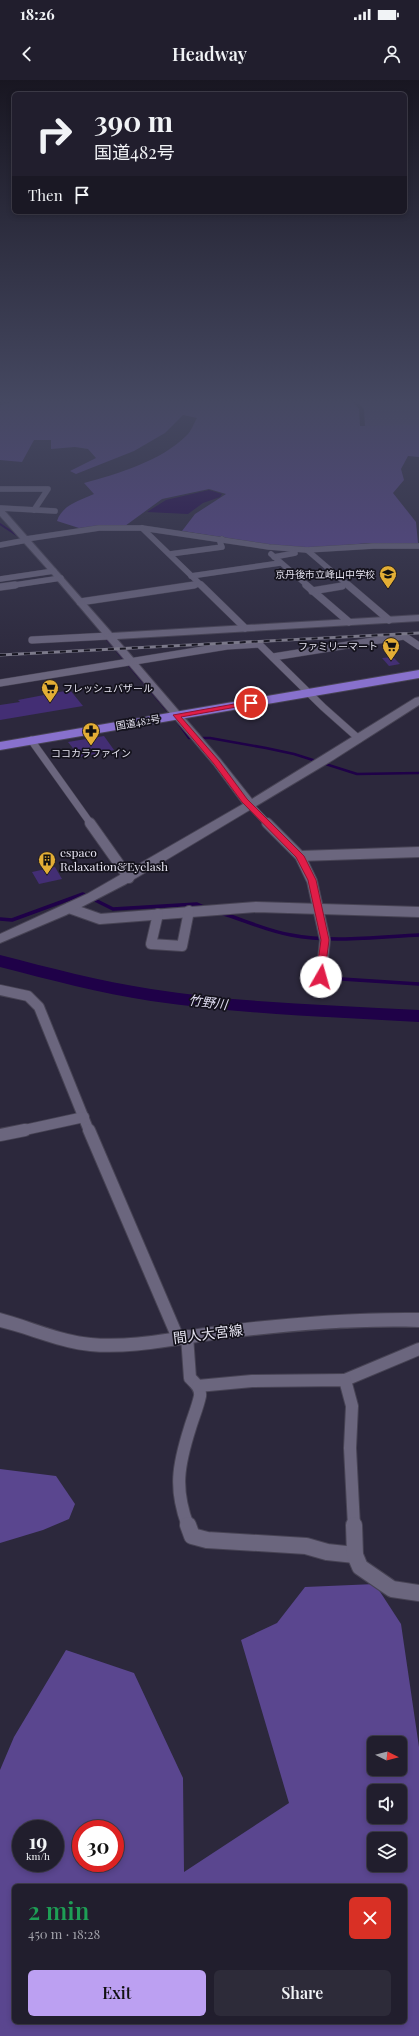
<!DOCTYPE html>
<html lang="en">
<head>
<meta charset="utf-8">
<style>
  body { margin:0; font-family:"Playfair Display","Noto Sans JP",serif; background:#2d2b39; color:#f1f3f6; height:100vh; display:flex; flex-direction:column; font-size:15px; white-space:nowrap }
  * { box-sizing:border-box; margin:0 }
  p { font-size:13px; color:#a2a2aa }
  .icon { flex:none; width:22px; height:22px; fill:none; stroke:currentColor; stroke-width:2; stroke-linecap:round; stroke-linejoin:round }
  .map { position:relative; flex:1; overflow:hidden }
  .sheet { position:absolute; left:12px; top:1804px; width:395px; height:140px; display:flex; flex-direction:column; background:#211e2d; border-radius:6px; box-shadow:0 2px 6px #0003,0 0 0 1px #3e3c49 }
  .sheet>* { flex:none }
  .guide { position:absolute; left:12px; top:12px; width:395px; height:122px; border-radius:6px; box-shadow:0 2px 6px #0003,0 0 0 1px #3e3c49; background:#211e2d; color:#f1f3f6; overflow:hidden }
  .needle { width:26px; rotate:96deg }
  .tools { position:absolute; left:367px; top:1656px; display:grid; gap:8px }
  .tools a { display:grid; place-items:center; width:40px; height:40px; border-radius:6px; background:#211e2d; box-shadow:0 2px 6px #0003,0 0 0 1px #3e3c49; font-size:20px }
  .speed { position:absolute; left:12px; top:1740px; display:flex; gap:8px; font-size:20px; font-weight:700; text-align:center }
  .speed>* { display:grid; place-content:center; width:52px; height:52px; border-radius:50%; background:#211e2d; box-shadow:0 2px 6px #0003,0 0 0 1px #3e3c49; line-height:1 }
  .speed small { font-size:10px; font-weight:400 }
  .speed .limit { border:6px solid #d22; background:#fff; color:#111 }
  .pin { position:absolute; display:grid; place-items:center; width:34px; height:34px; color:#fff; margin:-17px; border:2px solid #fff; border-radius:50%; box-shadow:0 1px 4px #0007 }
  .me { position:absolute; width:44px; margin:-22px; rotate:7deg; stroke-linejoin:round; filter:drop-shadow(0 0 3px #0008) }
  .turn { display:flex; align-items:center; gap:14px; height:84px; padding:0 16px; font-size:18px }
  .turn .icon { width:52px; height:52px; stroke-width:2.5 }
  .turn b { display:block; font-size:28px; line-height:34px }
  .then { display:flex; align-items:center; height:38px; padding:0 16px; background:#0003; gap:8px; font-size:15px }
  .round { display:grid; place-items:center; flex:none; width:42px; height:42px; border-radius:6px; background:#2d2b39 }
  .overview { display:flex; align-items:center; justify-content:space-between; height:68px; padding:0 16px }
  h1 { font-size:24px; font-weight:600; line-height:30px; color:#1e9e55 }
  .button { display:flex; gap:8px; margin-top:auto; padding:8px 16px }
  .button a { flex:1; height:46px; border-radius:6px; background:#bca0f2; color:#111; font-size:16px; font-weight:600; line-height:46px; text-align:center }
  .button a+a { background:#2d2b39; color:#f1f3f6 }
  .status { display:flex; justify-content:space-between; align-items:center; height:28px; padding:0 20px; background:#211e2d; direction:ltr }
  .status svg { height:11px; fill:currentColor }
  header { display:flex; justify-content:space-between; align-items:center; height:52px; padding:0 16px; background:#211e2d; font-size:18px; font-weight:600 }
  .map>svg:first-child { display:block }
  .green { fill:#584a84 }
  .forest { fill:#5a468f; fill-rule:evenodd }
  .water { fill:#1f0148 }
  .lines { fill:none; stroke-linecap:round; stroke-linejoin:round }
  .stream-far2 { stroke:#1f0148; stroke-width:2 }
  .stream-far1 { stroke:#1f0148; stroke-width:2.5 }
  .stream { stroke:#1f0148; stroke-width:3.5 }
  .river { fill:#1f0148; fill-rule:evenodd }
  .building { fill:#432e74 }
  .street-far4-casing { stroke:#474354; stroke-width:6 }
  .street-far3-casing { stroke:#474354; stroke-width:8 }
  .street-far2-casing { stroke:#474354; stroke-width:12 }
  .street-far1-casing { stroke:#474354; stroke-width:14 }
  .street-casing { stroke:#474354; stroke-width:18 }
  .secondary-casing { stroke:#474354; stroke-width:2 }
  .highway-casing { stroke:#474354; stroke-width:2 }
  .street-far4 { stroke:#6b667e; stroke-width:5.5 }
  .street-far3 { stroke:#6b667e; stroke-width:7 }
  .street-far2 { stroke:#6b667e; stroke-width:10 }
  .street-far1 { stroke:#6b667e; stroke-width:12 }
  .street { stroke:#6b667e; stroke-width:16 }
  .secondary { fill:#6b667e; fill-rule:evenodd }
  .highway { fill:#8871cd; fill-rule:evenodd }
  .rail-casing { stroke:#817e8e; stroke-width:3 }
  .rail { stroke:#14121c; stroke-width:2; stroke-dasharray:6; stroke-linecap:butt }
  .route { fill:#e11d48; stroke:#92132f }
  .labels { text-anchor:middle; stroke-width:3.5; stroke-linejoin:round; paint-order:stroke }
  .far-poi-label { font-size:10px; fill:#e5e3f0; stroke:#14121c; text-anchor:end }
  .far-street-label { font-size:10px; fill:#e5e3f0; stroke:#14121c }
  .poi-label { font-size:12px; fill:#e5e3f0; stroke:#14121c; text-anchor:start }
  .water-label { font-size:13px; font-style:italic; fill:#e1ddf3; stroke:#14121c }
  .near-street-label { font-size:14px; fill:#e5e3f0; stroke:#14121c }
</style>
</head>
<body>
<div class="status"><b>18:26</b><svg viewBox="0 0 49 12"><path d="M0 12V9h3v3zM5 12V6h3v6zM10 12V3h3v9zM15 12V0h3v12zM26 1h20v11H26zM47 4h2v5h-2z"/></svg></div>
<header><svg class="icon" aria-label="back" viewBox="0 0 24 24"><path d="M15 5l-7 7 7 7"/></svg>Headway<svg class="icon" aria-label="person" viewBox="0 0 24 24"><circle cx="12" cy="8" r="4"/><path d="M4 21q1-7 8-7t8 7"/></svg></header>
<div class="map">
<svg width="419" height="1956" viewBox="0 0 419 1956">
  <rect width="100%" height="100%" fill="#2c283c"/>
  <path class="green" d="M356 321H419V360L365 346 364 329Z"/>
  <g class="forest">
    <path d="M9 321H351L359 329 360 346 419 345V377L408 376 401 389 404 400 393 413 416 442 418 463H371L309 468 272 465 182 451 195 434 226 414 209 409 162 419 125 446 79 448 57 441C62 425 79 421 94 414L84 403C117 394 161 381 186 356 191 352 194 343 197 338L183 335 165 353 134 371 76 394 70 391 96 378 88 369 75 367 51 369V360H34L22 382 0 380V325L11 323Z"/>
    <path d="M0 1389 56 1396 75 1424 69 1439 43 1450 0 1463Z"/>
    <path d="M375 1504 401 1544 419 1667V1956H0V1690L14 1657 66 1570 134 1593 183 1698 184 1792 289 1723 241 1560 277 1543 305 1507ZM374 1663H400V1689H374ZM374 1711H400V1737H374ZM21 1749H55V1783H21ZM81 1749H115V1783H81ZM374 1759H400V1785H374ZM14 1806H405V1942H14Z"/>
  </g>
  <path class="water" d="M209 410 222 414 220 417 203 423 188 434 147 432 166 420Z"/>
  <g class="lines">
    <path class="stream-far2" d="M0 444 21 458"/>
    <g class="stream-far1">
      <path d="M105 557 114 567"/>
      <path d="M117 571 167 630"/>
      <path d="M177 641 189 658H210L266 668 294 674 357 694 419 693"/>
    </g>
    <g class="stream">
      <path d="M221 833C244 840 267 851 291 855 330 863 379 857 419 855"/>
      <path d="M0 839 12 840 83 814 113 829 197 824 206 828"/>
      <path d="M326 898 419 904"/>
    </g>
    <path class="river" d="M0 875C50 888 100 901 151 909 239 923 330 925 419 930V942C330 937 239 934 151 921 100 913 50 900 0 887Z"/>
  </g>
  <g class="building">
    <path d="M393 577 400 584 389 586 382 578Z"/>
    <path d="M70 610 83 626 0 640V625L20 622 18 620Z"/>
    <path d="M104 656 114 670 80 677 68 662Z"/>
    <path d="M55 787 62 799 39 804 32 792Z"/>
  </g>
  <g class="lines">
    <g class="street-far4-casing">
      <g id="street-far4">
        <path d="M0 409H48L34 430"/>
        <path d="M0 428 55 431"/>
        <path d="M142 448 202 506"/>
        <path d="M26 459 99 448H142L269 467 307 470 349 506"/>
        <path d="M0 465 27 460"/>
        <path d="M307 470 373 466H419"/>
        <path d="M170 474 222 467 220 462 222 459"/>
        <path d="M271 474 308 506"/>
        <path d="M274 477 295 473"/>
        <path d="M191 496 280 483"/>
        <path d="M0 499 54 491"/>
        <path d="M8 506 61 498"/>
        <path d="M188 506 200 504"/>
      </g>
    </g>
    <g class="street-far3-casing">
      <g id="street-far3">
        <path d="M201 505 245 548"/>
        <path d="M306 505 349 542"/>
        <path d="M348 505 389 540"/>
        <path d="M0 507 15 505"/>
        <path d="M312 511 342 506"/>
        <path d="M80 522 194 505"/>
        <path d="M32 560 109 556"/>
        <path d="M273 577 404 556 419 566"/>
        <path d="M0 603 227 566 259 564 323 627 359 659"/>
        <path d="M31 660 91 744"/>
        <path d="M250 725 268 744"/>
      </g>
    </g>
    <g class="street-far2-casing">
      <g id="street-far2">
        <path d="M90 743 129 798"/>
        <path d="M267 743 300 776 312 801 325 860 321 897"/>
        <path d="M300 776 419 772"/>
        <path d="M69 828 100 839 256 827 419 832"/>
        <path d="M158 834 151 864 182 866 189 831"/>
        <path d="M0 910 28 916 39 927 89 1051"/>
        <path d="M20 1051 84 1037"/>
      </g>
    </g>
    <g class="street-far1-casing">
      <g id="street-far1">
        <path d="M89 1050 178 1258"/>
        <path d="M0 1055 25 1050"/>
        <path d="M187 1256 190 1298C195 1303 201 1308 200 1316 198 1326 193 1338 190 1348 178 1386 174 1409 188 1446"/>
        <path d="M345 1300 419 1269"/>
        <path d="M198 1306 252 1301 345 1300 352 1326 350 1368 354 1446"/>
      </g>
    </g>
    <g class="street-casing">
      <g id="street">
        <path d="M188 1445 192 1456 207 1460 306 1466 327 1472 355 1475"/>
        <path d="M354 1445 355 1475 360 1487 392 1509 419 1513"/>
      </g>
    </g>
    <g class="secondary-casing">
      <g id="secondary">
        <path d="M0 428 3 429 112 553 419 535V541L117 559 221 680 252 719 415 618 419 617V625L333 680 126 804 66 835 0 863V854L87 814 243 724 213 684 51 493 0 436Z"/>
        <path d="M0 1233C30 1241 60 1255 91 1258 134 1262 177 1251 220 1246 286 1238 352 1232 419 1233V1247C352 1245 286 1251 220 1259 177 1264 133 1275 90 1271 59 1268 30 1254 0 1247Z"/>
      </g>
    </g>
    <g class="highway-casing">
      <path id="highway" d="M419 590V598L0 670V662Z"/>
    </g>
    <use href="#street-far4" class="street-far4"/>
    <use href="#street-far3" class="street-far3"/>
    <use href="#street-far2" class="street-far2"/>
    <use href="#street-far1" class="street-far1"/>
    <use href="#street" class="street"/>
    <use href="#secondary" class="secondary"/>
    <use href="#highway" class="highway"/>
    <g class="rail-casing">
      <path id="rail" d="M0 575 419 553"/>
    </g>
    <use href="#rail" class="rail"/>
  </g>
  <linearGradient id="sky" x2="0" y2="1"><stop stop-color="#181621"/><stop offset="0.54" stop-color="#454861"/><stop offset="1" stop-color="#454861" stop-opacity="0"/></linearGradient>
  <rect width="419" height="595" fill="url(#sky)"/>
  <path class="route" d="M251 621 254 623 253 624 181 637 219 681 247 719 304 776 316 800 329 860 324 899H321L316 897 321 860 308 800 296 777 242 722 214 684 173 635Z"/>
  <defs>
    <g id="school-pin" transform="scale(0.9)"><path d="M0 17L-7.5 6A9.5 9.5 0 1 1 7.5 6Z" fill="#e3ae35" stroke="#14121c"/><path d="M0-5L7-2L0 1L-7-2ZM-4 1L0 2.5L4 1V4Q0 6-4 4Z" fill="#111"/></g>
    <g id="supermarket-pin" transform="scale(0.9)"><path d="M0 17L-7.5 6A9.5 9.5 0 1 1 7.5 6Z" fill="#e3ae35" stroke="#14121c"/><path d="M-6-5.5h2.5l.6 2H6L4.5 2H-2.5L-4.4-4H-6ZM-1.5 3.2a1.3 1.3 0 1 0 .1 0ZM3 3.2a1.3 1.3 0 1 0 .1 0Z" fill="#111"/></g>
    <g id="pharmacy-pin" transform="scale(0.9)"><path d="M0 17L-7.5 6A9.5 9.5 0 1 1 7.5 6Z" fill="#e3ae35" stroke="#14121c"/><path d="M-2-6h4v4h4v4h-4v4h-4v-4h-4v-4h4Z" fill="#111"/></g>
    <g id="building-pin" transform="scale(0.9)"><path d="M0 17L-7.5 6A9.5 9.5 0 1 1 7.5 6Z" fill="#e3ae35" stroke="#14121c"/><path d="M-4-6H4V6H1V3H-1V6H-4ZM-2.5-4.3h1.7v1.8h-1.7ZM.8-4.3h1.7v1.8H.8ZM-2.5-1h1.7V.8h-1.7ZM.8-1h1.7V.8H.8Z" fill="#111"/></g>
  </defs>
  <g fill-rule="evenodd">
    <use href="#school-pin" x="388" y="494"/>
    <use href="#supermarket-pin" x="391" y="566"/>
    <use href="#supermarket-pin" x="50" y="608"/>
    <use href="#pharmacy-pin" x="91" y="651"/>
    <use href="#building-pin" x="47" y="780"/>
  </g>
  <g class="labels">
    <g class="far-poi-label">
      <text x="375" y="498">京丹後市立峰山中学校</text>
      <text x="378" y="570">ファミリーマート</text>
      <text x="63" y="612" text-anchor="start">フレッシュバザール</text>
      <text x="91" y="677" text-anchor="middle">ココカラファイン</text>
    </g>
    <g class="far-street-label">
      <text transform="translate(138 642) rotate(-10)" y="4">国道482号</text>
    </g>
    <g class="poi-label">
      <text x="60" y="777">espaco<tspan x="60" dy="14">Relaxation&amp;Eyelash</tspan></text>
    </g>
    <g class="water-label">
      <text transform="translate(208 922) rotate(7)" y="5">竹野川</text>
    </g>
    <g class="near-street-label">
      <text transform="translate(208 1254) rotate(-7)" y="5">間人大宮線</text>
    </g>
  </g>
</svg>
<div class="tools">
<a><svg class="needle" viewBox="-14 -14 28 28"><path d="M0-13l5 13h-10z" fill="#e53935"/><path d="M0 13l5-13h-10z" fill="#a2a2aa"/></svg></a>
<a><svg class="icon" aria-label="sound" viewBox="0 0 24 24"><path d="M4 9h4l5-4v14l-5-4H4zM17 9q2 3 0 6"/></svg></a>
<a><svg class="icon" aria-label="layers" viewBox="0 0 24 24"><path d="M12 4l9 5-9 5-9-5zM3 14l9 5 9-5"/></svg></a>
</div>
<div class="speed"><div>19<small>km/h</small></div><div class="limit">30</div></div>
<div class="pin" style="left:251px;top:623px;background:#d93025"><svg class="icon" aria-label="arrive" viewBox="0 0 24 24"><path d="M6 21V4h12l-3 4 3 4H6"/></svg></div>
<svg class="me" style="left:321px;top:897px" viewBox="-20 -20 40 40"><circle r="19" fill="#fff"/><path d="M0-13L10 11 0 6-10 11z" fill="#e11d48"/></svg>
<div class="guide">
<div class="turn"><svg class="icon" aria-label="right" viewBox="0 0 24 24"><path d="M7 20v-9h11M14 6l5 5-5 5"/></svg><div><b>390 m</b>国道482号</div></div>
<div class="then">Then<svg class="icon" aria-label="arrive" viewBox="0 0 24 24"><path d="M6 21V4h12l-3 4 3 4H6"/></svg></div>
</div>
<section class="sheet">
<div class="overview"><div><h1>2 min</h1><p>450 m · 18:28</p></div><a class="round" style="background:#d93025;color:#fff"><svg class="icon" aria-label="close" viewBox="0 0 24 24"><path d="M6 6l12 12M18 6L6 18"/></svg></a></div>
<div class="button"><a>Exit</a><a>Share</a></div>
</section>
</div>
</body>
</html>
